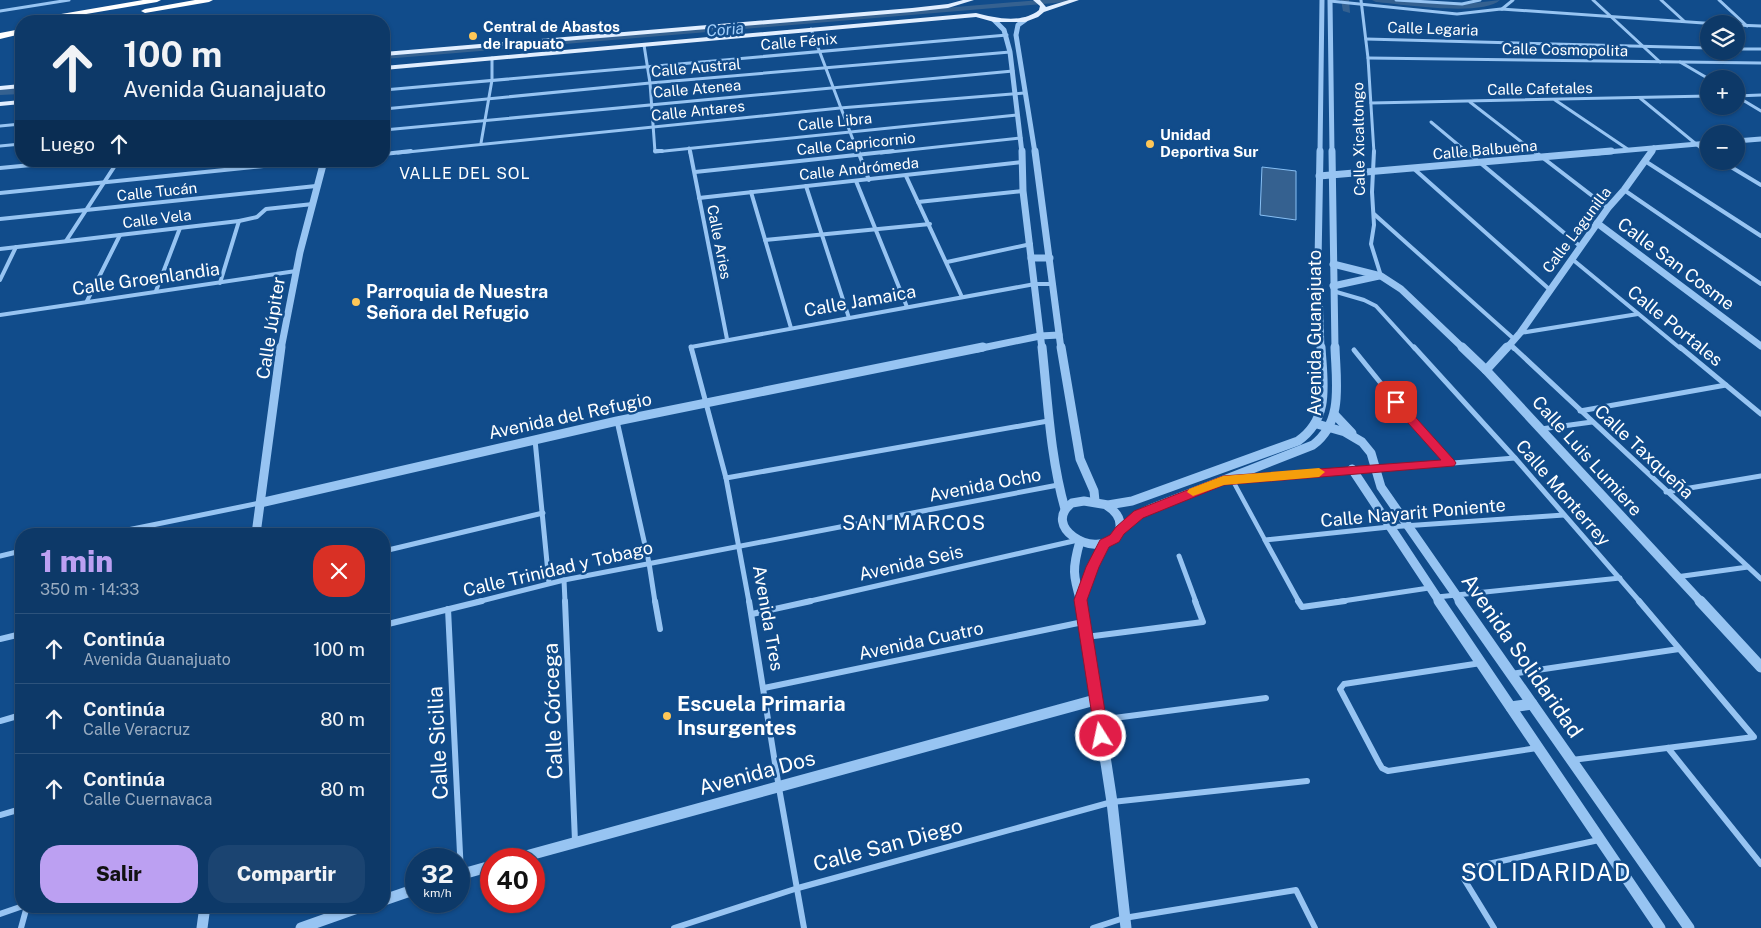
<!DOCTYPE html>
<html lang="es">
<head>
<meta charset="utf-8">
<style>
  body { margin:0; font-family:"Public Sans",sans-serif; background:#1b4471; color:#f1f3f6; height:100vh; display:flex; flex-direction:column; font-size:19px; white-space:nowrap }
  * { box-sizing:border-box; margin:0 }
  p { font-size:16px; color:#9aacc0 }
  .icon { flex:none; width:28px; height:28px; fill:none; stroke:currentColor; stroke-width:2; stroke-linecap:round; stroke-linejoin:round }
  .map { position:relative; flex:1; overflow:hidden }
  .details { position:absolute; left:15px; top:528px; width:375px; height:385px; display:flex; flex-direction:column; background:#0d3968; border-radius:20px; box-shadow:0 1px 4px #0004,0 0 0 1px #2d537c }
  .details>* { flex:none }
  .guide { position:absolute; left:15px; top:15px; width:375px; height:152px; border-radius:20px; box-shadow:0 1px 4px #0004,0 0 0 1px #2d537c; background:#0d3968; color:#f1f3f6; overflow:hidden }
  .tools { position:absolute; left:1700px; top:15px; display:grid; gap:10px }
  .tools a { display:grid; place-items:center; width:45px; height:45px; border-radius:50%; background:#0d3968; box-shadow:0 1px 4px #0004,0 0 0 1px #2d537c; font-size:25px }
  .speed { position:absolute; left:405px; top:848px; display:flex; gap:10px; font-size:25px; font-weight:700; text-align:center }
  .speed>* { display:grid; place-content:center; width:65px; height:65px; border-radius:50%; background:#0d3968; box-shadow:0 1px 4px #0004,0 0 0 1px #2d537c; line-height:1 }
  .speed small { font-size:12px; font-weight:400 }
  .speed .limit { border:8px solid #d22; background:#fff; color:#111 }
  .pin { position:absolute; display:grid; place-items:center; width:42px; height:42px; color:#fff; margin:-21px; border-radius:10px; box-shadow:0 2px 8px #0006 }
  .me { position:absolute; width:55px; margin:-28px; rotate:350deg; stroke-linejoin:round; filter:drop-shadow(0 0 4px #0008) }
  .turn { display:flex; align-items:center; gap:18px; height:105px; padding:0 25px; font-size:22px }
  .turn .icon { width:65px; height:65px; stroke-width:2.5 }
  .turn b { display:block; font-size:35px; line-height:42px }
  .then { display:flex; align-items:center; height:48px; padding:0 25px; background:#0003; gap:10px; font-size:19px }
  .round { display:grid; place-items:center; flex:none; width:52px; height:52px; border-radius:20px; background:#1b4471 }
  .summary { display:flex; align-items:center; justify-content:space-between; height:85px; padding:0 25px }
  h1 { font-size:30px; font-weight:800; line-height:38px; color:#bca0f2 }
  .action { display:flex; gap:10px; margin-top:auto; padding:10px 25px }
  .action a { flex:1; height:58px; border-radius:20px; background:#bca0f2; color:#111; font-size:20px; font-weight:800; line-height:58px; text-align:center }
  .action a+a { background:#1b4471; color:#f1f3f6 }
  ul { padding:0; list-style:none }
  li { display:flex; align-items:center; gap:15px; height:70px; padding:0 25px; border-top:1px solid #2d537c }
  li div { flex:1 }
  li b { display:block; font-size:19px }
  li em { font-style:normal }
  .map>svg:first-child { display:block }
  .water { fill:#356190; stroke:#88c0f5 }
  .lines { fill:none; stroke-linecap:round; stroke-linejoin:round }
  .canal { fill:#356190; fill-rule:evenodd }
  .pedestrian { stroke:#97c4f2; stroke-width:4.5 }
  .minor-far3 { stroke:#97c4f2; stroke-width:3 }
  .minor-far2 { stroke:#97c4f2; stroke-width:4 }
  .minor-far1 { stroke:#97c4f2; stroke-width:5 }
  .minor { stroke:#97c4f2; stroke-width:6 }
  .tertiary-far3 { stroke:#97c4f2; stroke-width:5 }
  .tertiary-far2 { stroke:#97c4f2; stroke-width:7 }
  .tertiary-far1 { stroke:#97c4f2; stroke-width:9 }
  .tertiary { stroke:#97c4f2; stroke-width:11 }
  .primary { fill:#e1eeff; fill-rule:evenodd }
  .motorway { fill:#fff; fill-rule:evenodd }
  .route { fill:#e11d48; stroke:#92132f }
  .slow { fill:#f59e0b }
  .poi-dot { fill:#ffc757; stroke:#114c8b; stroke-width:2 }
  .labels { text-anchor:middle; stroke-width:5; stroke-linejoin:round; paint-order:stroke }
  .far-poi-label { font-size:15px; font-weight:bold; fill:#fff; stroke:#114c8b; text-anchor:start }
  .far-street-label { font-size:15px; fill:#fff; stroke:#114c8b }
  .far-water-label { font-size:16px; font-style:italic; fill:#a2cef9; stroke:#114c8b }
  .far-quarter-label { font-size:16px; letter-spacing:1px; fill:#fff; stroke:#114c8b }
  .street-label { font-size:18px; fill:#fff; stroke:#114c8b }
  .poi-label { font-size:18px; font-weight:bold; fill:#fff; stroke:#114c8b; text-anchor:start }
  .quarter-label { font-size:20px; letter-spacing:1px; fill:#fff; stroke:#114c8b }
  .near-street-label { font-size:21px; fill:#fff; stroke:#114c8b }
  .near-poi-label { font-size:21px; font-weight:bold; fill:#fff; stroke:#114c8b; text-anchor:start }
  .near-quarter-label { font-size:24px; letter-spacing:1px; fill:#fff; stroke:#114c8b }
</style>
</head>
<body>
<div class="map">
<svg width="1761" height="928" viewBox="0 0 1761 928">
  <rect width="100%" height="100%" fill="#114c8b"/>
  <path class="water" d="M1262 167 1296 171V220L1260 215Z"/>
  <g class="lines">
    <g class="canal">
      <path d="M1040 0H1070L1066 2 384 59V55Z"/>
      <path d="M1341 0H1349L1350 13 1343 11Z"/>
      <path d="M1372 0H1401L1457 5 1500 0C1483 17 1400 4 1376 2Z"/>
      <path d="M21 88V94L0 95V89Z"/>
    </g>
    <path class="pedestrian" d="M1233 481 1265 540"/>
    <g class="minor-far3">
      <path d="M1361 0 1368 58 1374 153"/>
      <path d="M1396 0 1462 4 1480 0"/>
      <path d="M1593 0 1660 62"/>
      <path d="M1661 0 1684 21"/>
      <path d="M1719 0 1747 26"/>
      <path d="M1330 1 1457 14 1501 9 1718 24"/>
      <path d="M1502 9 1513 0"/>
      <path d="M0 11 69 0"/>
      <path d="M1736 25 1761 26"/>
      <path d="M811 29 858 153"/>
      <path d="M1366 39 1709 48"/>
      <path d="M644 45 650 83 655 152 1017 115"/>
      <path d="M1736 49H1761"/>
      <path d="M1368 58 1761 63"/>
      <path d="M1680 62 1709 79"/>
      <path d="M384 90 1007 35"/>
      <path d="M1736 96 1761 111"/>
      <path d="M1736 96 1761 95"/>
      <path d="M1640 98 1707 153"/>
      <path d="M1555 100 1629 150"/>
      <path d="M1470 102 1536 153"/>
      <path d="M1371 103 1709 96"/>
      <path d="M384 109 650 83 1010 52"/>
      <path d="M1431 122 1468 153"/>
      <path d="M0 126 21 124"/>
      <path d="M384 130 1013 71"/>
      <path d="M481 143 492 80V58"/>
      <path d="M0 146 21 144"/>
      <path d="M689 148 690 153"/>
      <path d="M398 153 840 108 1024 93"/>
      <path d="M881 153 1021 138"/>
    </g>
    <g class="minor-far2">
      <path d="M655 151H662"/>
      <path d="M690 151 727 339"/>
      <path d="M858 151 869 180"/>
      <path d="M1374 151 1372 192 1374 225 1371 244 1381 276"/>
      <path d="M1466 151 1581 247"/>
      <path d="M1534 151 1608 208"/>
      <path d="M1706 151 1709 154"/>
      <path d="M384 154 411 151"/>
      <path d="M1645 161 1761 236"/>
      <path d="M1721 161 1761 185"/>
      <path d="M0 168 73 161"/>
      <path d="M1413 168 1549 289"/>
      <path d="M695 172 893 151"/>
      <path d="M906 176 962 297"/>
      <path d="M856 181 907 307"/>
      <path d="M806 186 849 318"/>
      <path d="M1624 190 1761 284"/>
      <path d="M751 192 791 328"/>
      <path d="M0 193 311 161"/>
      <path d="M699 198 1022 162"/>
      <path d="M918 202 1023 191"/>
      <path d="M1374 214 1514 339"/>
      <path d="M0 219 316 186"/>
      <path d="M765 240 930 224"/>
      <path d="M66 241 118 161"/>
      <path d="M0 249 239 221 257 217 266 209 313 204"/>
      <path d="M1572 259 1681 349"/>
      <path d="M947 262 1031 244"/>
      <path d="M0 280 16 247"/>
      <path d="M220 283 239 221"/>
      <path d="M156 291 180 228"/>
      <path d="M1333 291 1364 300 1376 306 1415 349"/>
      <path d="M87 301 120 235"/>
      <path d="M0 315 296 271"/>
      <path d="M1520 333 1638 314"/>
      <path d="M1509 344 1514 349"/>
      <path d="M691 349V347L1035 284H1052"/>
    </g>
    <g class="minor-far1">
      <path d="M691 347 726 478 749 602"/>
      <path d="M1414 347 1515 458 1640 602"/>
      <path d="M1513 347 1761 579"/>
      <path d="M1680 347 1761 414"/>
      <path d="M1354 350 1396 402 1450 463"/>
      <path d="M1580 411 1726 385"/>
      <path d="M617 421 649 563 655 602"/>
      <path d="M1541 429 1592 422"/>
      <path d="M535 440 549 583"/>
      <path d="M726 478 1048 421"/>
      <path d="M1229 481 1515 458"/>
      <path d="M1666 492 1761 476"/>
      <path d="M108 534 260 503"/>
      <path d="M384 551 543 513"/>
      <path d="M0 556 21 551"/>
      <path d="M1179 556 1196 602"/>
      <path d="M1676 577 1748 567"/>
      <path d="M564 580 565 602"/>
      <path d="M1437 597 1620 578"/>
      <path d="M477 602 564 580 1058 485"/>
      <path d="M806 602 1078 540"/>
      <path d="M1299 602 1265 540 1389 527 1564 515"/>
      <path d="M1336 602 1429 588"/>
    </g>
    <g class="minor">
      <path d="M565 601 575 841"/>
      <path d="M655 601 660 629"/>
      <path d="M749 601 779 788 804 928"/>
      <path d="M1298 601 1302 607 1345 601"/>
      <path d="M448 609 461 874"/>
      <path d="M752 614 811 601"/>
      <path d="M384 625 482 601"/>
      <path d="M1086 637 1203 622 1195 601"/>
      <path d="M0 639 21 634"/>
      <path d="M1481 663 1344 684 1340 689 1379 763 1382 768 1388 771 1537 748"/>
      <path d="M1511 674 1679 649"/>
      <path d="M764 688 1083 622"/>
      <path d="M1099 720 1266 698"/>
      <path d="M0 721 21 715"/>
      <path d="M1668 748 1761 864"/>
      <path d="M1572 760 1754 737 1639 601"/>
      <path d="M0 815 21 809"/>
      <path d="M0 914 23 906"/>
      <path d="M21 928 27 906"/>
      <path d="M674 928 798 888 1112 802 1307 781"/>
      <path d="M1093 928 1124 918 1296 890 1315 928"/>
      <path d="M1494 928 1464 879 1469 868 1599 840"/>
    </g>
    <g class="tertiary-far3">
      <path d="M1330 0 1332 153"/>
      <path d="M994 20 1004 30 1010 52 1022 153"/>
      <path d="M1025 20 1018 25 1016 35 1035 153"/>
      <path d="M1736 141 1761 139"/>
      <path d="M1320 153 1322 0"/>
      <path d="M1596 153 1709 143"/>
      <path d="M1651 153 1654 148"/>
    </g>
    <g class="tertiary-far2">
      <path d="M1022 151 1023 191 1042 349"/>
      <path d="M1035 151 1061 349"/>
      <path d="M1320 151 1318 262 1321 349"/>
      <path d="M1332 151 1335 349"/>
      <path d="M1319 176 1611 151"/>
      <path d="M1597 223 1761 346"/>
      <path d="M1031 258H1050"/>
      <path d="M1333 264 1381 276 1401 289 1464 349"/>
      <path d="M1333 286 1379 276"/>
      <path d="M281 349 300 252 324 161"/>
      <path d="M977 349 1040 336 1059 335"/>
      <path d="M1506 349 1520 333 1608 208 1624 190 1652 151"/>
    </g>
    <g class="tertiary-far1">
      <path d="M1042 347C1048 402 1050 456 1065 509"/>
      <path d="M1061 347 1080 459 1094 491 1095 501"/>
      <path d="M1462 347 1486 370 1701 602"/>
      <path d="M1486 370 1507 347"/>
      <path d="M1335 415 1352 433"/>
      <path d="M1317 424 1345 432 1362 442 1371 453 1381 487 1461 602"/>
      <path d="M1352 469 1440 602"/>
      <path d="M260 503 617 421 983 347"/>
      <path d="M1106 505C1114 510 1121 517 1120 527 1120 532 1118 534 1115 537 1093 559 1041 526 1072 503L1084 501 1108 505 1132 501 1298 441C1331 418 1323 383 1321 347"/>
      <path d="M1120 531 1139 514 1150 509 1313 445C1344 422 1336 382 1335 347"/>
      <path d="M256 534 281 347"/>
      <path d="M1080 541C1072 569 1073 575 1081 602"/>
      <path d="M1081 600 1092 567 1105 543"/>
    </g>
    <g class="tertiary">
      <path d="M1081 601 1112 802 1126 928"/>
      <path d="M1439 601 1660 928"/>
      <path d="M1460 601 1689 928"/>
      <path d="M1700 601 1761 667"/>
      <path d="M1511 707 1532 704"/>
      <path d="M515 859 1095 700"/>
      <path d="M459 875 491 866"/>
      <path d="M384 900 416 889"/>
      <path d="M202 928 205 906"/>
      <path d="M301 928 363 906"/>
    </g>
    <g class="primary">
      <path d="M963 0H974L948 8 912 12 384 56V52L912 8 948 4Z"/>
      <path d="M1033 0H1040L1046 7 1069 0H1079L1044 12 1038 17 1025 22H994L976 17 384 70V66L976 13C995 18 1022 24 1039 10L1040 6Z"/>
      <path d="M21 84V88L0 90V86Z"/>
      <path d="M21 100V104L0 106V102Z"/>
    </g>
    <g class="motorway">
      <path d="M143 0H161L157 2 45 21H28L32 19Z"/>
      <path d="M195 0H213L209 2 145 13 141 11 145 9Z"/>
      <path d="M21 29V34L0 39V33Z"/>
    </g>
  </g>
  <path class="route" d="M1396 399 1400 400 1454 460 1456 463 1454 466 1224 485 1143 518 1124 534 1119 542 1109 547 1099 567 1087 600 1109 736 1107 741 1101 743 1096 741 1074 600 1086 567 1100 540 1110 535 1116 527 1134 511 1223 476 1441 460 1392 405 1391 402Z"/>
  <path class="slow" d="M1319 468 1325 472 1319 477 1224 485 1193 496 1187 492 1189 489 1223 476Z"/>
  <g class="poi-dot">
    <circle cx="473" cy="36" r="5"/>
    <circle cx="1150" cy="144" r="5"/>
    <circle cx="356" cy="302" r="5"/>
    <circle cx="667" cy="716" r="5"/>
  </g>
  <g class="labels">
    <g class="far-poi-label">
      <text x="483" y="32">Central de Abastos<tspan x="483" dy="17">de Irapuato</tspan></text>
      <text x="1160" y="140">Unidad<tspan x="1160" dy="17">Deportiva Sur</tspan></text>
    </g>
    <g class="far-street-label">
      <text transform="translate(1433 29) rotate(2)" y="5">Calle Legaria</text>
      <text transform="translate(799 42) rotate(-5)" y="5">Calle Fénix</text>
      <text transform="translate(1565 50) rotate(1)" y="5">Calle Cosmopolita</text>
      <text transform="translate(696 68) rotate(-5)" y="5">Calle Austral</text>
      <text transform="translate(697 89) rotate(-5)" y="5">Calle Atenea</text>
      <text transform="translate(1540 89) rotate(-1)" y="5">Calle Cafetales</text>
      <text transform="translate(698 111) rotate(-6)" y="5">Calle Antares</text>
      <text transform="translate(835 122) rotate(-6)" y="5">Calle Libra</text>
      <text transform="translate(1359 139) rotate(-91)" y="5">Calle Xicaltongo</text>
      <text transform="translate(856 144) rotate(-6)" y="5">Calle Capricornio</text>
      <text transform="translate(1485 150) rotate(-5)" y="5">Calle Balbuena</text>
      <text transform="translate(859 169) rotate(-6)" y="5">Calle Andrómeda</text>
      <text transform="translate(157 192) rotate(-6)" y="5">Calle Tucán</text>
      <text transform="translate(157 219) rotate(-7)" y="5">Calle Vela</text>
      <text transform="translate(1577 230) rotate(-53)" y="5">Calle Lagunilla</text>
      <text transform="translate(719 242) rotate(79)" y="5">Calle Aries</text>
    </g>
    <g class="far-water-label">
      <text transform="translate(725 29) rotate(-5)" y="6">Coria</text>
    </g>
    <g class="far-quarter-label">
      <text x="465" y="179">VALLE DEL SOL</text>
    </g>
    <g class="street-label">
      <text transform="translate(1676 264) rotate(37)" y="6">Calle San Cosme</text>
      <text transform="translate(146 279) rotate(-8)" y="6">Calle Groenlandia</text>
      <text transform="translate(860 301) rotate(-10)" y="6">Calle Jamaica</text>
      <text transform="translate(1675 326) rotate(39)" y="6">Calle Portales</text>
      <text transform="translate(271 328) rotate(-81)" y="6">Calle Júpiter</text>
      <text transform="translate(1315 333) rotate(-90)" y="6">Avenida Guanajuato</text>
      <text transform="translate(570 416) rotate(-12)" y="6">Avenida del Refugio</text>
      <text transform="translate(1644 452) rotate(43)" y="6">Calle Taxqueña</text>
      <text transform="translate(1587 456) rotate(48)" y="6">Calle Luis Lumiere</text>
      <text transform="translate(985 485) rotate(-11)" y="6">Avenida Ocho</text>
      <text transform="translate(1563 493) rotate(49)" y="6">Calle Monterrey</text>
      <text transform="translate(1413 513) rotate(-5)" y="6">Calle Nayarit Poniente</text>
      <text transform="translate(911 563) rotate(-13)" y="6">Avenida Seis</text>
      <text transform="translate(558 569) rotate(-13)" y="6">Calle Trinidad y Tobago</text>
      <text transform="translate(768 618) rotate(80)" y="6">Avenida Tres</text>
      <text transform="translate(921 641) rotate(-12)" y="6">Avenida Cuatro</text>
    </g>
    <g class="poi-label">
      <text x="366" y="298">Parroquia de Nuestra<tspan x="366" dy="21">Señora del Refugio</tspan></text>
    </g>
    <g class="quarter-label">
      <text x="914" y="530">SAN MARCOS</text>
    </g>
    <g class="near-street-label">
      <text transform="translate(1522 656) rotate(55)" y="7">Avenida Solidaridad</text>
      <text transform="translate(553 711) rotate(-92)" y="7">Calle Córcega</text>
      <text transform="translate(438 743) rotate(-93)" y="7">Calle Sicilia</text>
      <text transform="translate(757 773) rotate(-15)" y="7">Avenida Dos</text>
      <text transform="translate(888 845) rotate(-15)" y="7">Calle San Diego</text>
    </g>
    <g class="near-poi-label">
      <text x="677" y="711">Escuela Primaria<tspan x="677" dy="24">Insurgentes</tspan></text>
    </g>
    <g class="near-quarter-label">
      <text x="1546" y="881">SOLIDARIDAD</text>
    </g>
  </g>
</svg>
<div class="tools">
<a><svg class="icon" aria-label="layers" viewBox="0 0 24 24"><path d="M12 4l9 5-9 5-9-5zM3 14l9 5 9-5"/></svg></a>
<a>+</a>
<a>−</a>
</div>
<div class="speed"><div>32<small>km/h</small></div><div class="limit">40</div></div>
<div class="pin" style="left:1396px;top:402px;background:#d93025"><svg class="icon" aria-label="arrive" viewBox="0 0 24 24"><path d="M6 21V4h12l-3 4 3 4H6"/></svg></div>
<svg class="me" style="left:1101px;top:736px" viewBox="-20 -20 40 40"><circle r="17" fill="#e11d48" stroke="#fff" stroke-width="3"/><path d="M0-11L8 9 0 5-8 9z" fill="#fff"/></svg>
<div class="guide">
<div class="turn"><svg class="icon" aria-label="ahead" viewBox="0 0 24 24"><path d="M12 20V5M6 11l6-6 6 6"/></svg><div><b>100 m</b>Avenida Guanajuato</div></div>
<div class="then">Luego<svg class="icon" aria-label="ahead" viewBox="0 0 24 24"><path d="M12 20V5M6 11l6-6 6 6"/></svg></div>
</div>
<section class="details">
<div class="summary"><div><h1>1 min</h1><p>350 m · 14:33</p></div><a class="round" style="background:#d93025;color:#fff"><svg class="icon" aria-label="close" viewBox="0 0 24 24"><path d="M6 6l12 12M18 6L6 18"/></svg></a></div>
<ul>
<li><svg class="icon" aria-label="ahead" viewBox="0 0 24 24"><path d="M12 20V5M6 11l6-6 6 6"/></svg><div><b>Continúa</b><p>Avenida Guanajuato</p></div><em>100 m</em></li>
<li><svg class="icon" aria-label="ahead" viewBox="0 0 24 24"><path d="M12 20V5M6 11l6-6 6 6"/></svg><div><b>Continúa</b><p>Calle Veracruz</p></div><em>80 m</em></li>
<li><svg class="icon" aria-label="ahead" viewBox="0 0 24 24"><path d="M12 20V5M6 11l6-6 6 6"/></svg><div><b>Continúa</b><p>Calle Cuernavaca</p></div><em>80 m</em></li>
</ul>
<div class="action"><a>Salir</a><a>Compartir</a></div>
</section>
</div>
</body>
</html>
